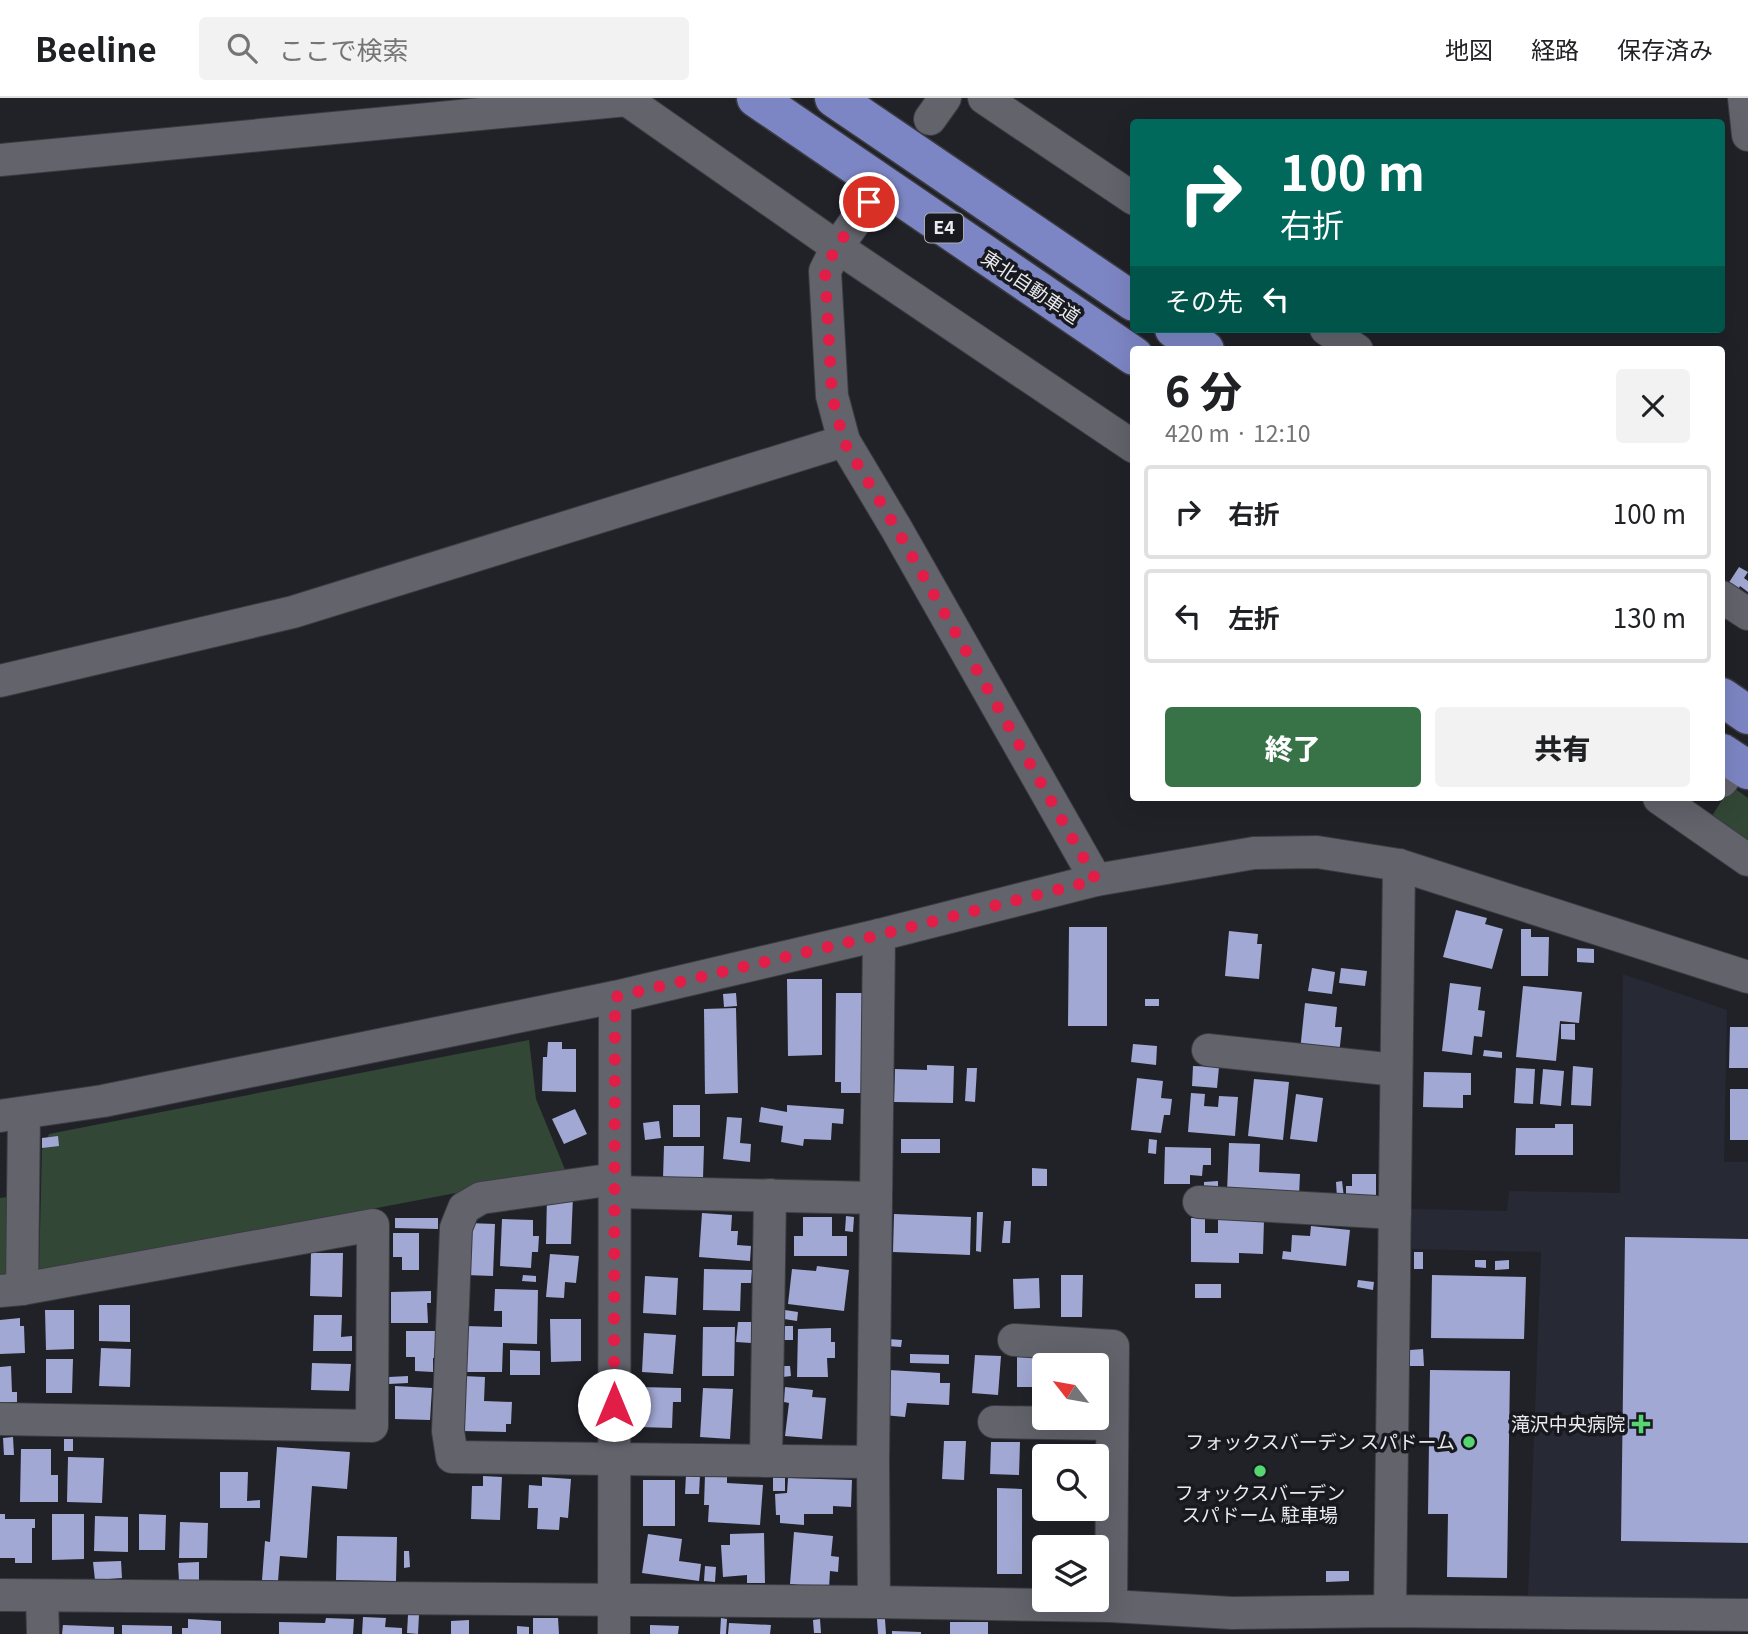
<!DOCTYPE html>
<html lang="ja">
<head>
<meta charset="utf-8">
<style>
  body { margin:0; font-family:Georgia,"Noto Sans JP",serif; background:#f2f2f2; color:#202124; height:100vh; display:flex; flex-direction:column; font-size:26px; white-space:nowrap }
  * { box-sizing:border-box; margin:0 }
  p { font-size:23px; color:#757577 }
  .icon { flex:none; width:38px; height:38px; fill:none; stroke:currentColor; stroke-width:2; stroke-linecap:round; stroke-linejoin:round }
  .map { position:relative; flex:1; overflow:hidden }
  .drawer { position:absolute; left:1130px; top:248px; width:595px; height:455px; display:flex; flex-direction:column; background:#fff; border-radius:7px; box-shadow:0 7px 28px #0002 }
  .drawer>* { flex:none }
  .hud { position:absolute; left:1130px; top:21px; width:595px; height:214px; border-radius:7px; box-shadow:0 7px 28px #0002; background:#00695c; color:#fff; overflow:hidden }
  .needle { width:46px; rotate:301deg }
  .tools { position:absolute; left:1032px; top:1255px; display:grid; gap:14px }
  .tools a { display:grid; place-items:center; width:77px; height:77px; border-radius:7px; background:#fff; box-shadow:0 7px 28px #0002; font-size:35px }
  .pin { position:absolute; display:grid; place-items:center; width:60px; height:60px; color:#fff; margin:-30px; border:4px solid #fff; border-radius:50%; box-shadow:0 2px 7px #0007 }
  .me { position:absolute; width:77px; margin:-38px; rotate:0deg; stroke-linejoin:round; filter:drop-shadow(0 0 5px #0008) }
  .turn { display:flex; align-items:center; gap:24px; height:147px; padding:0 35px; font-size:32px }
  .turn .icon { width:91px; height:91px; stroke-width:2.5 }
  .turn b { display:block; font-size:49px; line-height:60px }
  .then { display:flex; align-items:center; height:66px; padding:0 35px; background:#0003; gap:14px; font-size:26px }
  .round { display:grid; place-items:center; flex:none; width:74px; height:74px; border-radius:7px; background:#f2f2f2 }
  .headline { display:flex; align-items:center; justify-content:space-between; height:119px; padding:0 35px }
  h1 { font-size:42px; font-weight:800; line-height:52px }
  .cta { display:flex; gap:14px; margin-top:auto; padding:14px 35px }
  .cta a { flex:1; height:80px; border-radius:7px; background:#387247; color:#fff; font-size:28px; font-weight:800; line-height:80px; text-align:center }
  .cta a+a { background:#f2f2f2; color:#202124 }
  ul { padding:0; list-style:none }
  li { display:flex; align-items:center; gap:21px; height:94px; margin:0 14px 10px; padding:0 21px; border:4px solid #e0e0e0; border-radius:7px }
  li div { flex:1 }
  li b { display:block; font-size:26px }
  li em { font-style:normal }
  header { display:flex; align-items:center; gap:42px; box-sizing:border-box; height:98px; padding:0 35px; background:#fff; border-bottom:2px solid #e0e0e0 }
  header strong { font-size:33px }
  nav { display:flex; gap:38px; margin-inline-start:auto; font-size:24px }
  .search { width:490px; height:63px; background:#f2f2f2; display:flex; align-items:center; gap:18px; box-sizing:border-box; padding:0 24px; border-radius:7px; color:#757577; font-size:26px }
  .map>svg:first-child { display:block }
  .built { fill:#272935 }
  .green { fill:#334736 }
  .building { fill:#a1a8d3 }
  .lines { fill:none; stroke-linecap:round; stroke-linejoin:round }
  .minor-casing { stroke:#3b3c42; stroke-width:34 }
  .highway-casing { stroke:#3b3c42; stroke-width:41 }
  .minor { stroke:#62636b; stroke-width:32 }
  .highway { stroke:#7d86c4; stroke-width:38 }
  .route { stroke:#e11d48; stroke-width:12; stroke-dasharray:0 21.6 }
  .poi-dot { fill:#56d671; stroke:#17191f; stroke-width:2.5 }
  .labels { text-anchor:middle; stroke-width:7; stroke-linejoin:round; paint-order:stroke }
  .shield { fill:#17191f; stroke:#aaabb0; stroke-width:2 }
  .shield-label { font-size:18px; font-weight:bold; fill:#e9eaee }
  .street-label { font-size:19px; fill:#e9eaee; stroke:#17191f }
  .poi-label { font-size:19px; fill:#e9eaee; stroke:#17191f; text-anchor:end }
</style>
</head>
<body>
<header>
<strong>Beeline</strong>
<div class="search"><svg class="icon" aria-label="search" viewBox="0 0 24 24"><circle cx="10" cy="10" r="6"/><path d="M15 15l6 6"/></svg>ここで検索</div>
<nav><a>地図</a><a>経路</a><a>保存済み</a></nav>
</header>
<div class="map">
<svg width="1748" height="1536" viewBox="0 0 1748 1536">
  <rect width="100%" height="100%" fill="#212228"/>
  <path class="built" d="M1623 876 1727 912 1724 1064H1748V1501L1528 1499 1541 1154 1412 1151V1111L1507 1113 1509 1093 1620 1095Z"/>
  <g class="green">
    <path d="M1731 688 1748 700V746L1710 721Z"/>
    <path d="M529 942 536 1001 566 1074 39 1174 42 1052 49 1036Z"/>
    <path d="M14 1098 10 1183 0 1184V1100Z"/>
  </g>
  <g class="building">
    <path d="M1739 469 1748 474 1744 480 1748 483V494L1740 488 1738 492 1728 486Z"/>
    <path d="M1456 812 1487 820 1485 826 1503 831 1492 871 1443 859Z"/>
    <path d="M1069 829H1107V928H1068Z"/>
    <path d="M1521 831H1531V839H1549L1548 878H1521Z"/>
    <path d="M1229 833 1258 836 1257 846H1262L1259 881 1225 878Z"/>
    <path d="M1577 850 1594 851V865L1577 864Z"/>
    <path d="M1312 870 1335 874 1332 896 1308 893Z"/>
    <path d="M1341 870 1367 873 1365 888 1339 885Z"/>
    <path d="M787 881H822V957L788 958Z"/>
    <path d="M1450 885 1481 889 1478 912 1485 913 1482 939 1474 938 1472 957 1442 953Z"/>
    <path d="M1523 888 1582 894 1579 925 1560 923 1556 963 1516 959Z"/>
    <path d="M736 895 737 908 724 909 723 896Z"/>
    <path d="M836 895H863L862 995H841V984H835Z"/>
    <rect x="1145" y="901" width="14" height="7"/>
    <path d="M1305 905 1337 909 1335 929H1342L1339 957 1300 953Z"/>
    <path d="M736 910 738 995 705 996 704 911Z"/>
    <path d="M1561 926H1575V942L1561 941Z"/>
    <path d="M1730 929H1748V970H1729Z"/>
    <path d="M548 944H562V951H576V994L542 993 543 959H547Z"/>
    <path d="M1133 946 1157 948 1156 967 1131 964Z"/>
    <path d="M1484 952 1502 954V960L1483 958Z"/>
    <path d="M927 967 954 968 953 1005 894 1004 895 971 927 972Z"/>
    <path d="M1193 968 1219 969 1217 990 1192 988Z"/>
    <path d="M1573 968 1593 970 1591 1008 1571 1007Z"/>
    <path d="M967 970H977L975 1004 965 1003Z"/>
    <path d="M1516 970 1535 971 1533 1006 1514 1005Z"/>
    <path d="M1543 971 1564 973 1561 1008 1540 1006Z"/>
    <path d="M1424 974 1471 975V997H1463V1010L1423 1009Z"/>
    <path d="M1137 980 1163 983 1161 1000 1172 1001 1170 1017H1164L1161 1035 1131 1032Z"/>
    <path d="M1254 981 1289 984 1283 1042 1248 1038Z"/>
    <rect x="1730" y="991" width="18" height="51"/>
    <path d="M1191 995 1205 996 1204 1008 1218 1009 1219 998 1238 999 1235 1038 1188 1034Z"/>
    <path d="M1296 996 1323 1000 1317 1044 1290 1041Z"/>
    <rect x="673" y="1007" width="27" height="32"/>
    <path d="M787 1007 844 1011 843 1026 832 1025 831 1042 804 1041 803 1048 781 1044 783 1028 759 1024 761 1009 787 1014Z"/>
    <path d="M575 1011 587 1036 564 1046 552 1021Z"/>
    <path d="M727 1019 742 1020 740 1045 751 1046 750 1064 723 1061Z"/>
    <path d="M659 1023 661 1040 645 1042 643 1025Z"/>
    <path d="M1555 1026H1573V1057H1515L1516 1030H1555Z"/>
    <path d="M58 1038 59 1048 42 1050V1040Z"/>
    <rect x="901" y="1041" width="39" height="14"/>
    <path d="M1149 1041 1157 1042 1156 1056 1148 1055Z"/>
    <path d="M1229 1045 1260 1046 1259 1074 1300 1076 1299 1097 1227 1094Z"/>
    <path d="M664 1048H704L703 1080H663Z"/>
    <path d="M1165 1049 1211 1050V1067H1203L1202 1078 1190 1077V1086H1164Z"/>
    <path d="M1032 1070 1047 1071V1088H1032Z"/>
    <path d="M1352 1076H1376V1100H1346V1088H1352Z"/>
    <path d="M1218 1083V1094L1204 1096V1084Z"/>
    <path d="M1342 1083 1344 1100H1337L1336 1084Z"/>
    <path d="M547 1097 573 1098 571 1146H546Z"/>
    <path d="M977 1114H983L981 1154 976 1153Z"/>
    <path d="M702 1115 732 1117 731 1133H738L737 1147 751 1148 750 1163 699 1159Z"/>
    <path d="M894 1116 971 1119 970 1157 893 1154Z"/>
    <path d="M846 1118 854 1119 853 1134 845 1133Z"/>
    <path d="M803 1119H832V1138H847V1158H794V1138H803Z"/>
    <path d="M395 1120H438V1131L395 1130Z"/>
    <path d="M1191 1120H1205V1135H1218V1121L1264 1122 1263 1156 1239 1155V1165L1191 1164Z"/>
    <path d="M502 1121 533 1122V1138H539L538 1154H532L531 1170 500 1168Z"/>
    <path d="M1004 1123H1011L1010 1145H1002Z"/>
    <path d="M468 1125 495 1126 493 1178 466 1177Z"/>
    <path d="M1311 1128 1350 1132 1346 1168 1282 1161 1283 1153 1291 1154 1292 1137 1310 1138Z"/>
    <path d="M393 1135H419V1172H402V1159H393Z"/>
    <path d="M1625 1139 1748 1141V1445L1621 1443Z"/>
    <rect x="1414" y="1154" width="9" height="17"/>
    <path d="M311 1155H343L342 1199 310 1198Z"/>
    <path d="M550 1156 579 1158 576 1185 565 1184 564 1200 546 1199Z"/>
    <path d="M1475 1162H1486V1170L1475 1169Z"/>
    <path d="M1509 1162V1171L1495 1172V1163Z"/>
    <path d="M817 1168 849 1172 844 1213 788 1206 792 1171 816 1173Z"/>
    <path d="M704 1171 752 1172 751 1185H741L740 1213 703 1212Z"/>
    <path d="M523 1177 536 1178V1184L522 1183Z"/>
    <path d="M1061 1177H1083L1082 1219H1061Z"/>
    <path d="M1432 1177 1526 1179 1524 1241 1431 1240Z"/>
    <path d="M645 1178 678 1180 676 1217 643 1215Z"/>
    <path d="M1039 1180 1040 1210 1014 1211 1013 1181Z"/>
    <path d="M1358 1182 1374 1184 1373 1192 1357 1189Z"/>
    <rect x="1195" y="1186" width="26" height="14"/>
    <path d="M495 1191 538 1192 537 1246 503 1245 502 1274H464L465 1228 502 1229V1213H494Z"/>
    <path d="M431 1193V1205H427L428 1225H391V1194Z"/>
    <path d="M99 1207H130V1244L99 1243Z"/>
    <path d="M45 1212H74V1251L46 1252Z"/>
    <path d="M785 1212 798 1214 797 1223 784 1221Z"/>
    <path d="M314 1217H342L341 1239 352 1238V1253H313Z"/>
    <path d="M20 1220V1228H24L25 1255 0 1256V1222Z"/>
    <path d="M550 1221H581V1263L551 1264Z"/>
    <path d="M738 1224H752L751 1245 736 1244Z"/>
    <rect x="783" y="1228" width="10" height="14"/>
    <path d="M703 1229H735L734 1278H702Z"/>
    <path d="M831 1230V1244H835V1260H827L828 1279H797L798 1231Z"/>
    <path d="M406 1233H437V1260H433V1274L415 1273V1259H406Z"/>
    <path d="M644 1235 676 1237 673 1276 642 1274Z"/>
    <path d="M888 1241 902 1242 901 1249 887 1248Z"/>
    <path d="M101 1250 131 1251 130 1289 99 1288Z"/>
    <path d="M1423 1251 1424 1268H1410V1252Z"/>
    <path d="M510 1252 540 1253V1277H510Z"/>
    <path d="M910 1256 949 1257V1266L910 1265Z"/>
    <rect x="1017" y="1256" width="23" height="33"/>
    <path d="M975 1257 1001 1258 998 1297 972 1295Z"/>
    <path d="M46 1261H73L72 1295H46Z"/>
    <path d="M312 1265 351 1266 349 1293 311 1292Z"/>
    <path d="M11 1268 12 1294H17V1304L0 1305V1269Z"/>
    <path d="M782 1268H790L791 1278 783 1279Z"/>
    <path d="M889 1272 940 1275V1285H950L949 1307 907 1305 905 1319 883 1317Z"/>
    <path d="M1430 1272 1510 1273 1507 1480 1447 1479 1448 1416H1428Z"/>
    <path d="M408 1278V1285L389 1286V1279Z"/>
    <path d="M463 1278 485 1279 484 1303 512 1304 511 1326H506V1334L462 1333Z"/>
    <path d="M395 1288 432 1290 430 1322 395 1321Z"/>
    <path d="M640 1289 681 1290V1304H673L672 1330 639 1329Z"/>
    <path d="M785 1289 813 1292 812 1299 826 1300 822 1341 785 1338 789 1305 784 1304Z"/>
    <path d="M703 1290 733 1291 730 1341 700 1339Z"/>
    <path d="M13 1339 14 1357H4L3 1340Z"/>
    <rect x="64" y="1341" width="9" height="12"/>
    <path d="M944 1343H966L964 1382 942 1381Z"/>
    <path d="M991 1344H1020L1019 1377 990 1376Z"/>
    <path d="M277 1349 350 1354 347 1391 312 1388 307 1460 280 1458 278 1483 262 1482 265 1443 270 1444Z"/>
    <path d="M21 1351H51V1377H58V1404H20Z"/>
    <path d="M68 1359 104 1360 102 1405 67 1404Z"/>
    <path d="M220 1374H248L247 1403 260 1402V1410H220Z"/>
    <path d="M686 1376 700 1377 699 1396H685Z"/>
    <path d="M705 1377 727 1378V1385L763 1387 760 1427 708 1424 709 1407H704Z"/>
    <path d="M483 1378 502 1379 500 1422 471 1421 472 1388H483Z"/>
    <path d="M542 1379 571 1381 568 1420 560 1419 559 1432 537 1431 538 1410H528L529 1387 542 1388Z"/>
    <rect x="773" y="1379" width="12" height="14"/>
    <path d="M788 1380 852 1382 851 1409 833 1408V1416H804V1427L780 1425V1417H776L775 1396 787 1395Z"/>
    <rect x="643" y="1382" width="32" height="46"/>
    <path d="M997 1390 1022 1391V1476H997Z"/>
    <path d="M0 1416H5V1421H35V1430H32V1465H15V1460H0Z"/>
    <path d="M52 1416H84V1461L52 1462Z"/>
    <path d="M139 1416 166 1417 165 1452H139Z"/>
    <path d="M95 1418 128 1419V1454L94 1453Z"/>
    <path d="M180 1424 208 1425 207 1460H179Z"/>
    <path d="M794 1434 833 1438 831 1458 839 1459 838 1474 830 1473 829 1490 790 1486Z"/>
    <path d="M764 1435 765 1485H747V1477L723 1479 721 1447H730V1436Z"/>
    <path d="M648 1436 682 1441 679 1463 701 1466 699 1483 642 1475Z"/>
    <path d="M337 1438 397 1439 396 1483 336 1482Z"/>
    <path d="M404 1453H409L410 1469 404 1470Z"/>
    <path d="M121 1463 122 1480 95 1482 93 1464Z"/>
    <path d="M199 1464V1482L179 1483 178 1465Z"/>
    <path d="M705 1468 716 1469 715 1484 704 1483Z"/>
    <path d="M1326 1473H1349V1483L1326 1484Z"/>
    <path d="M408 1517H419L418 1536 407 1535Z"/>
    <path d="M363 1519 386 1520 385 1529 402 1530V1536H362Z"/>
    <path d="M326 1520 354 1521 353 1536H279V1524L325 1525Z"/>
    <path d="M533 1520H558L559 1536H533Z"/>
    <path d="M721 1520 727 1521 726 1536H720Z"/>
    <path d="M188 1521 221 1523V1536H182V1530H188Z"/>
    <path d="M820 1521 821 1535H814L813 1522Z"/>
    <path d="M877 1521H885L886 1536H878Z"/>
    <path d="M469 1522V1536H451V1523Z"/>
    <rect x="950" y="1524" width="38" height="12"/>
    <path d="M729 1525 771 1527 770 1536H728Z"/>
    <path d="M63 1527 114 1529V1536H62Z"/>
    <path d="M122 1527 172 1528V1536H122Z"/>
    <path d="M650 1527 679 1528 678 1536H650Z"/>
    <path d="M517 1528 529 1529V1536H517Z"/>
    <path d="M892 1533 921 1534V1536H892Z"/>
  </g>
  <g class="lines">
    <g class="minor-casing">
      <g id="minor">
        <path d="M624 0 837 149 1134 349"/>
        <path d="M984 0 1134 101"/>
        <path d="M1744 0 1748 37"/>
        <path d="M930 21 945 0"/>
        <path d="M0 62 627 2"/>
        <path d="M1326 231 1357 252"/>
        <path d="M844 343 832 298 825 173 837 149 869 104"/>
        <path d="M1722 499 1748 516"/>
        <path d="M0 583 293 514 844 343 896 430 1096 782"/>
        <path d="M1722 683 1726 677"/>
        <path d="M1659 700 1748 762"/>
        <path d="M1208 952 1396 972"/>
        <path d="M0 1018 103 1003 615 899 879 837 1096 782 1254 755 1317 754 1399 767 1748 879"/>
        <path d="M615 1081 481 1100 464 1110 456 1130 448 1333 452 1359 873 1364 879 837"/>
        <path d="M615 1094 876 1100"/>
        <path d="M1199 1104 1395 1115"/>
        <path d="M22 1191 24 1015"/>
        <path d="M0 1193 22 1191 373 1127 372 1328 0 1321"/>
        <path d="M1014 1242 1113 1248 1111 1508"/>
        <path d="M994 1324 1112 1326"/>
        <path d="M766 1363 770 1097"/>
        <path d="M873 1364 874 1504"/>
        <path d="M0 1497 874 1504 1111 1508 1232 1515 1390 1513 1748 1517"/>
        <path d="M42 1498 43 1536"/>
        <path d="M1390 1513 1399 767"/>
        <path d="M614 1536 615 899"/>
      </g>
    </g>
    <g class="highway-casing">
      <g id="highway">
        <path d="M756 0 1134 258"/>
        <path d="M834 0 1134 204"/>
        <path d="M1174 231 1205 252"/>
        <path d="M1722 599 1748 617"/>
        <path d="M1722 655 1748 672"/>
      </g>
    </g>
    <use href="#minor" class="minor"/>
    <use href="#highway" class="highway"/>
  </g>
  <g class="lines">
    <path class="route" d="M614 1307 615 899 879 837 1096 782 896 430 844 344 832 298 825 173 836 149 869 104"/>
  </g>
  <g class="poi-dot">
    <path d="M1637.5 1315.5h7v7h7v7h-7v7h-7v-7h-7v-7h7z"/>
    <circle cx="1469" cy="1344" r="7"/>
    <circle cx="1260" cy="1373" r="7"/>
  </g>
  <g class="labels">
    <rect class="shield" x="925" y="115.5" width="38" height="29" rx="5"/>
    <g class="shield-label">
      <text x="944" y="136">E4</text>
    </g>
    <g class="street-label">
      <text transform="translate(1031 189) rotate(34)" y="7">東北自動車道</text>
    </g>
    <g class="poi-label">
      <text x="1625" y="1333">滝沢中央病院</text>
      <text x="1455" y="1351">フォックスバーデン スパドーム</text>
      <text x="1260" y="1402" text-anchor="middle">フォックスバーデン<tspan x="1260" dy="22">スパドーム 駐車場</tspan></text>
    </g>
  </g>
</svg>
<div class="tools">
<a><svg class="needle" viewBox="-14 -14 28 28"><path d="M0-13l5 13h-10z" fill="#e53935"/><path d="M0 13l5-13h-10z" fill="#757577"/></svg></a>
<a><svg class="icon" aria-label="search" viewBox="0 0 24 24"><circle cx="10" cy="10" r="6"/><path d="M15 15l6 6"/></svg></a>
<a><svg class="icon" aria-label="layers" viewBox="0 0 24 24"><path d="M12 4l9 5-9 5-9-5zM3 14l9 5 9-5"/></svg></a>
</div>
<div class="pin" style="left:869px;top:104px;background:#d93025"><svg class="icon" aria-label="arrive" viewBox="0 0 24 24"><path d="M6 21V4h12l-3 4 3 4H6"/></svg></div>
<svg class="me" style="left:614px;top:1307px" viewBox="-20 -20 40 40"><circle r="19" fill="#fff"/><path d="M0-13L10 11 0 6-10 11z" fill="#e11d48"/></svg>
<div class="hud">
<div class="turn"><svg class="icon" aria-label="right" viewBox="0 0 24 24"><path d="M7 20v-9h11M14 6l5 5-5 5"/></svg><div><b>100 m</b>右折</div></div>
<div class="then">その先<svg class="icon" aria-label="left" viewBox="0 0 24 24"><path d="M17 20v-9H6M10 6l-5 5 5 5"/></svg></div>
</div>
<section class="drawer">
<div class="headline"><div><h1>6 分</h1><p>420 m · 12:10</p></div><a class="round"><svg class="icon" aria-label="close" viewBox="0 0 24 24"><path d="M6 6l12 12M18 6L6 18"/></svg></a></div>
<ul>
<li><svg class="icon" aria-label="right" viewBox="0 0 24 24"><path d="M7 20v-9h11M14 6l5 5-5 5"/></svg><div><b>右折</b></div><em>100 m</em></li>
<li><svg class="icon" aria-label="left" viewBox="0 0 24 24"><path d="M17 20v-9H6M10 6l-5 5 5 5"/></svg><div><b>左折</b></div><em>130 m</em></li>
</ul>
<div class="cta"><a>終了</a><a>共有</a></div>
</section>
</div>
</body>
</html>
